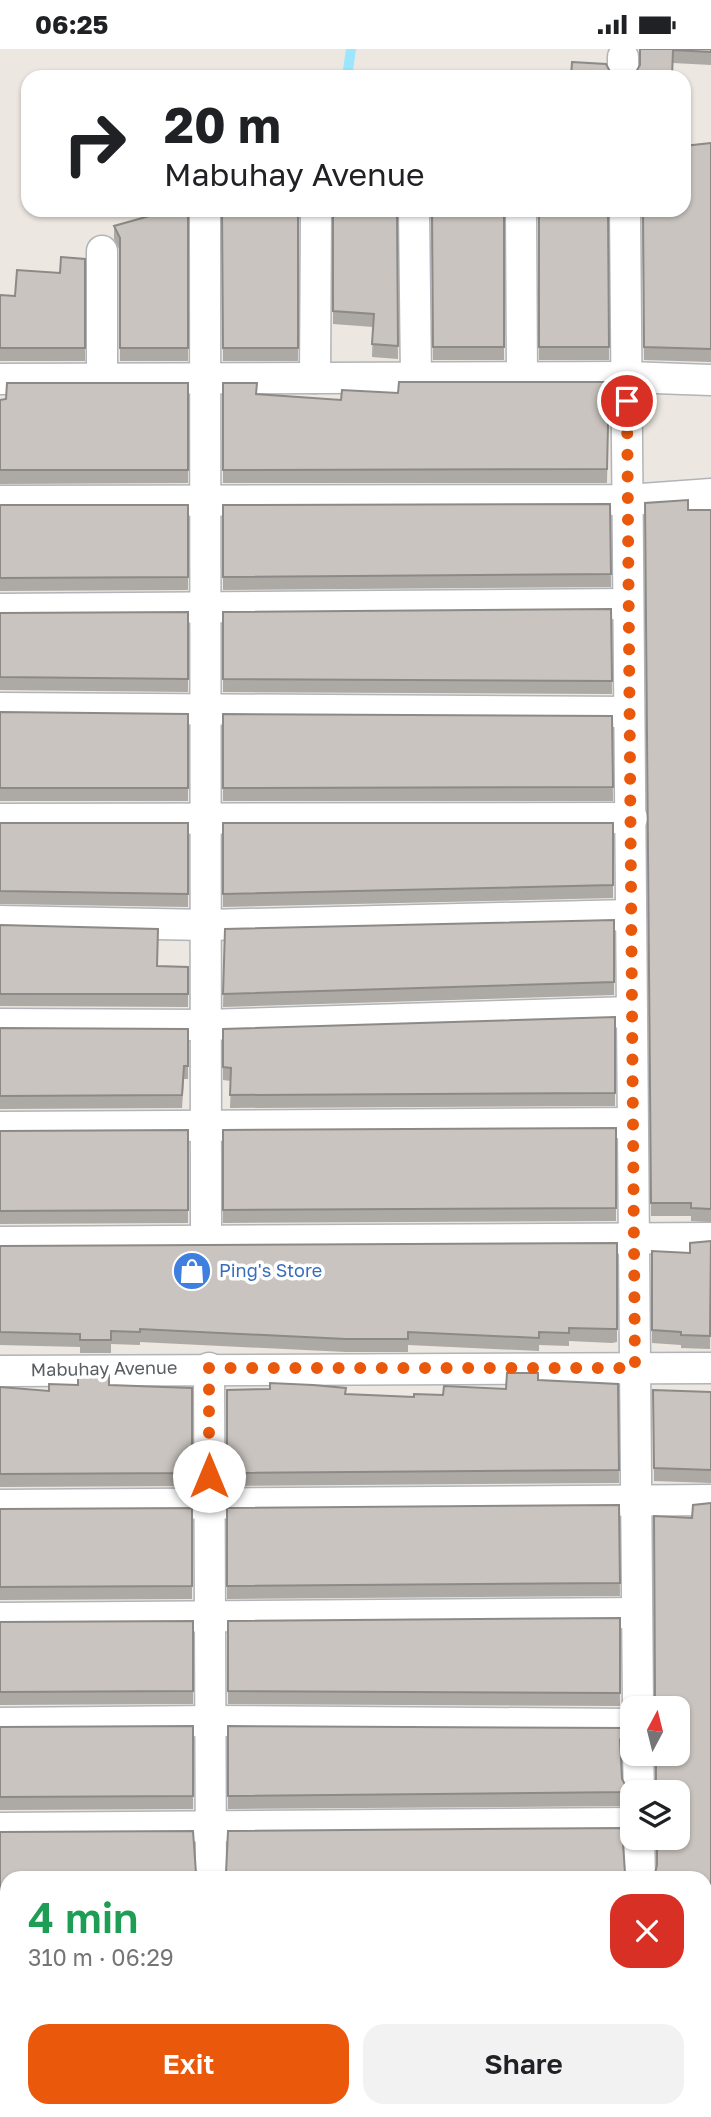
<!DOCTYPE html>
<html lang="en">
<head>
<meta charset="utf-8">
<style>
  body { margin:0; font-family:"Golos Text",sans-serif; background:#f2f2f2; color:#202124; height:100vh; display:flex; flex-direction:column; font-size:26px; white-space:nowrap }
  * { box-sizing:border-box; margin:0 }
  p { font-size:23px; color:#757577 }
  .icon { flex:none; width:38px; height:38px; fill:none; stroke:currentColor; stroke-width:2; stroke-linecap:round; stroke-linejoin:round }
  .map { position:relative; flex:1; overflow:hidden }
  .sheet { position:absolute; left:0px; top:1822px; width:712px; height:247px; display:flex; flex-direction:column; background:#fff; border-radius:21px 21px 0 0; box-shadow:0 2px 5px #0004 }
  .sheet>* { flex:none }
  .hud { position:absolute; left:21px; top:21px; width:670px; height:147px; border-radius:21px; box-shadow:0 2px 5px #0004; background:#fff; color:#202124; overflow:hidden }
  .needle { width:46px; rotate:7deg }
  .buttons { position:absolute; left:620px; top:1647px; display:grid; gap:14px }
  .buttons a { display:grid; place-items:center; width:70px; height:70px; border-radius:14px; background:#fff; box-shadow:0 2px 5px #0004; font-size:35px }
  .pin { position:absolute; display:grid; place-items:center; width:60px; height:60px; color:#fff; margin:-30px; border:4px solid #fff; border-radius:50%; box-shadow:0 2px 7px #0007 }
  .me { position:absolute; width:77px; margin:-38px; rotate:0deg; stroke-linejoin:round; filter:drop-shadow(0 0 5px #0008) }
  .turn { display:flex; align-items:center; gap:24px; height:147px; padding:0 28px; font-size:32px }
  .turn .icon { width:91px; height:91px; stroke-width:2.5 }
  .turn b { display:block; font-size:49px; line-height:60px }
  .round { display:grid; place-items:center; flex:none; width:74px; height:74px; border-radius:21px; background:#f2f2f2 }
  .headline { display:flex; align-items:center; justify-content:space-between; height:119px; padding:0 28px }
  h1 { font-size:42px; font-weight:600; line-height:52px; color:#1e9e55 }
  .action { display:flex; gap:14px; margin-top:auto; padding:14px 28px }
  .action a { flex:1; height:80px; border-radius:21px; background:#ea580c; color:#fff; font-size:28px; font-weight:600; line-height:80px; text-align:center }
  .action a+a { background:#f2f2f2; color:#202124 }
  .status { display:flex; justify-content:space-between; align-items:center; height:49px; padding:0 35px; background:#fff; direction:ltr }
  .status svg { height:19px; fill:currentColor }
  .map>svg:first-child { display:block }
  .lines { fill:none; stroke-linecap:round; stroke-linejoin:round }
  .stream { stroke:#9de6ff; stroke-width:10 }
  .minor-casing { stroke:#b1b4b8; stroke-width:33 }
  .minor { stroke:#fff; stroke-width:30 }
  .wall { fill:#ada9a4 }
  .shaded-wall { fill:#8d8986 }
  .building { fill:#c9c4bf; stroke:#8d8986; stroke-width:2 }
  .route { stroke:#ea580c; stroke-width:12; stroke-dasharray:0 21.6 }
  .labels { text-anchor:middle; stroke-width:7; stroke-linejoin:round; paint-order:stroke }
  .shop-label { font-size:18px; fill:#366cbe; stroke:#fff; text-anchor:start }
  .street-label { font-size:18px; fill:#595e61; stroke:#fff }
</style>
</head>
<body>
<div class="status"><b>06:25</b><svg viewBox="0 0 49 12"><path d="M0 12V9h3v3zM5 12V6h3v6zM10 12V3h3v9zM15 12V0h3v12zM26 1h20v11H26zM47 4h2v5h-2z"/></svg></div>
<div class="map">
<svg width="711" height="2068" viewBox="0 0 711 2068">
  <rect width="100%" height="100%" fill="#ece7e0"/>
  <g class="lines">
    <path class="stream" d="M347 28 351 0"/>
    <g class="minor-casing">
      <g id="minor">
        <path d="M623 8V28"/>
        <path d="M414 161 416 329"/>
        <path d="M521 161 522 328"/>
        <path d="M625 161 638 1659"/>
        <path d="M205 165 206 1192"/>
        <path d="M102 202V330"/>
        <path d="M315 329 316 161"/>
        <path d="M0 330 627 328 711 331"/>
        <path d="M0 452 628 451 711 445"/>
        <path d="M0 560 628 555"/>
        <path d="M0 659 629 663"/>
        <path d="M0 770 632 769"/>
        <path d="M0 872 207 876 631 866"/>
        <path d="M0 975 205 976 632 963"/>
        <path d="M0 1078 632 1074"/>
        <path d="M0 1193 711 1189"/>
        <path d="M209 1319 211 1829"/>
        <path d="M0 1322 711 1319"/>
        <path d="M0 1456 711 1451"/>
        <path d="M0 1569 637 1564"/>
        <path d="M0 1674 210 1672 632 1675"/>
        <path d="M638 1704 639 1743"/>
        <path d="M0 1779 632 1774"/>
        <path d="M639 1788 640 1829"/>
        <path d="M0 1884H7"/>
        <path d="M0 1991H7"/>
        <path d="M643 2062V2068"/>
        <path d="M209 2068V2062"/>
      </g>
    </g>
    <use href="#minor" class="minor"/>
  </g>
  <g class="wall">
    <path d="M639 0H711V16L673 14 640 17Z"/>
    <path d="M711 94V313L644 311 642 161Z"/>
    <path d="M221 161H298V312H223L222 165Z"/>
    <path d="M333 161H397L398 310 372 308 373 278 333 275Z"/>
    <path d="M431 161H504V311H433Z"/>
    <path d="M538 161H608L609 311H539Z"/>
    <path d="M188 166V312H120V202L114 190V177Z"/>
    <path d="M85 210V312H0V246L15 247 60 224Z"/>
    <path d="M609 333 607 434H223V334L257 345 341 351 398 344Z"/>
    <path d="M188 334V434L0 435V351Z"/>
    <path d="M645 454 688 461H711V1173L691 1172V1167H651Z"/>
    <path d="M610 455 611 538 223 541V456Z"/>
    <path d="M0 456H188V541L0 542Z"/>
    <path d="M611 560 612 645 223 643V563Z"/>
    <path d="M188 563V643L0 641V564Z"/>
    <path d="M0 663 188 665V752H0Z"/>
    <path d="M223 665 612 667 613 752H223Z"/>
    <path d="M0 774H188V858L0 855Z"/>
    <path d="M223 774H613V849L223 858Z"/>
    <path d="M614 871V946L223 958 225 880Z"/>
    <path d="M0 876 158 917 188 918V958L0 957Z"/>
    <path d="M615 968V1057L230 1059 231 1032 223 1031V980Z"/>
    <path d="M0 979 188 980V1030H184L182 1059 0 1060Z"/>
    <path d="M616 1079V1172L223 1174V1081Z"/>
    <path d="M188 1081V1174L0 1175V1082Z"/>
    <path d="M711 1192 710 1300 681 1299V1296L652 1294V1202L690 1204Z"/>
    <path d="M617 1194V1293L612 1294 569 1292V1297L539 1296V1302L408 1296V1303H346L140 1293V1296L111 1295V1304H80V1298L0 1296V1197Z"/>
    <path d="M538 1331 618 1335 619 1434 227 1437V1341L414 1348 506 1340Z"/>
    <path d="M109 1336 192 1339V1437L0 1438V1338L49 1342Z"/>
    <path d="M653 1341 711 1343V1434L654 1432Z"/>
    <path d="M619 1456 620 1547 227 1550V1459Z"/>
    <path d="M192 1459V1550L0 1551V1460Z"/>
    <path d="M620 1569V1657L228 1655V1572Z"/>
    <path d="M193 1572V1655L0 1656V1573Z"/>
    <path d="M193 1677V1760L0 1761V1678Z"/>
    <path d="M228 1677 626 1692 621 1704 622 1730 629 1743V1757L228 1760Z"/>
    <path d="M0 1783 196 1824 7 1829V1867L0 1866Z"/>
    <path d="M7 1887V1974L0 1973V1888Z"/>
  </g>
  <path class="shaded-wall" d="M626 1679V1692L620 1704V1691Z"/>
  <g class="building">
    <path d="M640 0H711V3L673 1 672 28H633L640 16Z"/>
    <path d="M572 13 606 15 613 28H571Z"/>
    <path d="M711 94V300L644 298 643 161H684V97Z"/>
    <path d="M222 161H298V299H223Z"/>
    <path d="M333 161H397L398 297 372 295 374 265 333 262Z"/>
    <path d="M432 161H504V298H433Z"/>
    <path d="M539 161H608L609 298H539Z"/>
    <path d="M160 164 188 166V299H120V189L114 177Z"/>
    <path d="M61 208 85 210V299H0V246L15 247 17 221 60 224Z"/>
    <path d="M399 333H609L607 420 223 421V334H257L256 345 341 351 342 341 398 344Z"/>
    <path d="M7 334H188V421H0V351L6 350Z"/>
    <path d="M688 451V461H711V1160L691 1159V1154H651L645 454Z"/>
    <path d="M610 455 611 525 223 528V456Z"/>
    <path d="M0 456H188V528L0 529Z"/>
    <path d="M611 560 612 632 223 630V563Z"/>
    <path d="M188 563V630L0 628V564Z"/>
    <path d="M0 663 188 665V739H0Z"/>
    <path d="M223 665 612 667 613 738 223 739Z"/>
    <path d="M0 774H188V845L0 842Z"/>
    <path d="M223 774H613V836L223 845Z"/>
    <path d="M614 871V933L223 945 225 880Z"/>
    <path d="M0 876 158 880 157 917 188 918V945H0Z"/>
    <path d="M615 968V1044L230 1046 231 1019 223 1018V980Z"/>
    <path d="M0 979 188 980V1017H184L182 1046 0 1047Z"/>
    <path d="M616 1079V1159L223 1161V1081Z"/>
    <path d="M188 1081V1161L0 1162V1082Z"/>
    <path d="M711 1192 710 1287 681 1286V1283L652 1281V1202L690 1204V1194Z"/>
    <path d="M617 1194V1280H612L569 1279V1284L539 1283V1289L408 1283V1290H346L140 1280V1283L111 1282V1291H80V1285L0 1283V1197Z"/>
    <path d="M507 1324H538V1331L618 1335 619 1421 227 1424V1341L270 1340V1334L313 1336 346 1339 345 1345 414 1348V1345L443 1346 444 1337 506 1340Z"/>
    <path d="M78 1326H109V1336L192 1339V1424L0 1425V1338L49 1342V1335L78 1336Z"/>
    <path d="M653 1341 711 1343V1421L654 1419Z"/>
    <path d="M711 1454V2068H654L659 2062H705V1829H651L655 1825 657 1816V1788H677V1743H648L654 1739 656 1730V1704H677V1659H650L655 1646 654 1467 692 1469 693 1456Z"/>
    <path d="M619 1456 620 1534 227 1537V1459Z"/>
    <path d="M192 1459V1537L0 1538V1460Z"/>
    <path d="M620 1569V1644L228 1642V1572Z"/>
    <path d="M193 1572V1642L0 1643V1573Z"/>
    <path d="M193 1677V1747L0 1748V1678Z"/>
    <path d="M228 1677 626 1679 620 1691 622 1730 629 1743 228 1747Z"/>
    <path d="M622 1779 625 1824 629 1829H222L226 1824 228 1782Z"/>
    <path d="M193 1782 196 1824 203 1829H7V1854L0 1853V1783Z"/>
    <path d="M7 1887V1961L0 1960V1888Z"/>
    <path d="M7 1994V2062H190V2068H0V1995Z"/>
    <path d="M244 2062H627L633 2068H244Z"/>
  </g>
  <g class="lines">
    <path class="route" d="M209 1427V1319H635L627 352"/>
  </g>
  <defs>
    <g id="shop-disc" transform="scale(2.0125)"><circle r="9.5" fill="#3f7fe0" stroke="#fff"/><path d="M-5-2.5h2.3a2.7 3.5 0 0 1 5.4 0H5L5.5 6h-11ZM-1.5-2.5h3a1.5 2.3 0 0 0-3 0Z" fill="#fff"/></g>
  </defs>
  <g fill-rule="evenodd">
    <use href="#shop-disc" x="192" y="1222"/>
  </g>
  <g class="labels">
    <g class="shop-label">
      <text x="219" y="1228">Ping's Store</text>
    </g>
    <g class="street-label">
      <text transform="translate(104 1320) rotate(-1)" y="6">Mabuhay Avenue</text>
    </g>
  </g>
</svg>
<div class="buttons">
<a><svg class="needle" viewBox="-14 -14 28 28"><path d="M0-13l5 13h-10z" fill="#e53935"/><path d="M0 13l5-13h-10z" fill="#757577"/></svg></a>
<a><svg class="icon" aria-label="layers" viewBox="0 0 24 24"><path d="M12 4l9 5-9 5-9-5zM3 14l9 5 9-5"/></svg></a>
</div>
<div class="pin" style="left:627px;top:352px;background:#d93025"><svg class="icon" aria-label="arrive" viewBox="0 0 24 24"><path d="M6 21V4h12l-3 4 3 4H6"/></svg></div>
<svg class="me" style="left:209px;top:1427px" viewBox="-20 -20 40 40"><circle r="19" fill="#fff"/><path d="M0-13L10 11 0 6-10 11z" fill="#ea580c"/></svg>
<div class="hud">
<div class="turn"><svg class="icon" aria-label="right" viewBox="0 0 24 24"><path d="M7 20v-9h11M14 6l5 5-5 5"/></svg><div><b>20 m</b>Mabuhay Avenue</div></div>
</div>
<section class="sheet">
<div class="headline"><div><h1>4 min</h1><p>310 m · 06:29</p></div><a class="round" style="background:#d93025;color:#fff"><svg class="icon" aria-label="close" viewBox="0 0 24 24"><path d="M6 6l12 12M18 6L6 18"/></svg></a></div>
<div class="action"><a>Exit</a><a>Share</a></div>
</section>
</div>
</body>
</html>
